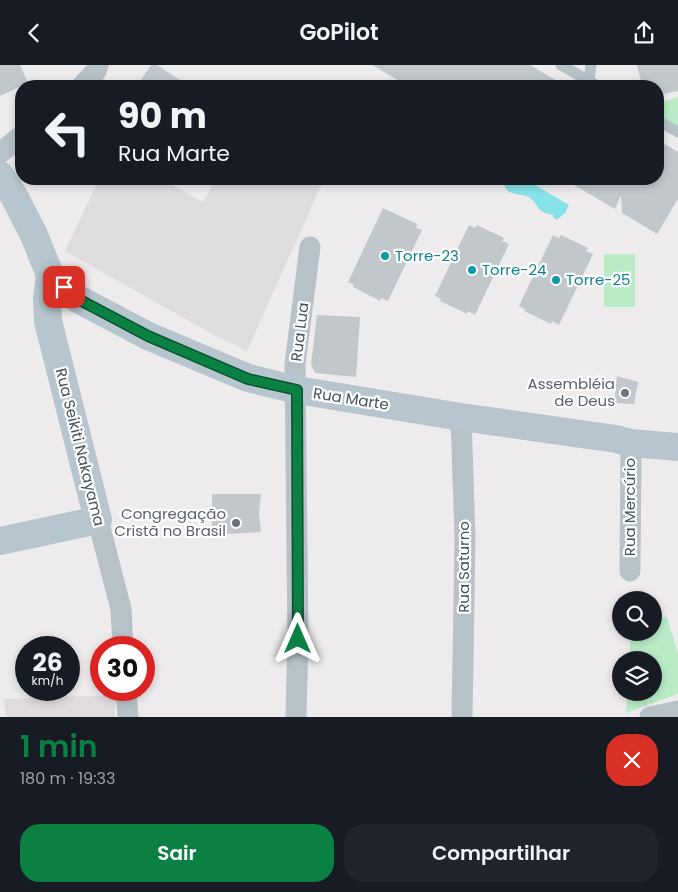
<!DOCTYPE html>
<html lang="pt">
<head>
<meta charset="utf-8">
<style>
  body { margin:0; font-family:Poppins,sans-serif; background:#20242c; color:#f1f3f6; height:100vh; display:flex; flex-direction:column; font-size:19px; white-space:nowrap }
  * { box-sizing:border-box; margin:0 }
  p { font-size:16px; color:#9ea1a6 }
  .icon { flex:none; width:28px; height:28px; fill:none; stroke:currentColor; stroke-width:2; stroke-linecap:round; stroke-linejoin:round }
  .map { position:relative; height:652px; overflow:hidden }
  .side { display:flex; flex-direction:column; background:#171b24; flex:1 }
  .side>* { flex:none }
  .top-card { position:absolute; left:15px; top:15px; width:649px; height:105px; border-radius:20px; box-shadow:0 2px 8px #0003; background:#171b24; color:#f1f3f6; overflow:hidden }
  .tools { position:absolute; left:612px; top:526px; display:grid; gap:10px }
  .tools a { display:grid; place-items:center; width:50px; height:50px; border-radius:50%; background:#171b24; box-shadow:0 2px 8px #0003; font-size:25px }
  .speed { position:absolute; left:15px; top:571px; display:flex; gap:10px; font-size:25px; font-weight:700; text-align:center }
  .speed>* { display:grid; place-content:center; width:65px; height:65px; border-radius:50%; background:#171b24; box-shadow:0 2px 8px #0003; line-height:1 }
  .speed small { font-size:12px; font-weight:400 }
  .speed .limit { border:8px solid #d22; background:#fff; color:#111 }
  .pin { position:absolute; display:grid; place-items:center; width:42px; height:42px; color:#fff; margin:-21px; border-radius:10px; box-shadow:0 2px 8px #0006 }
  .me { position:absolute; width:55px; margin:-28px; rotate:0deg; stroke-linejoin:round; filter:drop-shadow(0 0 4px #0008) }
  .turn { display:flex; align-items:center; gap:18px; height:105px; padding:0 20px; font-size:22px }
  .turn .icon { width:65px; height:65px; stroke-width:2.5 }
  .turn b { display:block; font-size:35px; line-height:42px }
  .round { display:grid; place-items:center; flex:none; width:52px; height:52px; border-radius:20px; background:#20242c }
  .summary { display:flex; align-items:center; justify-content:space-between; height:85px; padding:0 20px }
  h1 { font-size:30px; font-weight:600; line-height:38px; color:#0b8043 }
  .button { display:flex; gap:10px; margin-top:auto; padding:10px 20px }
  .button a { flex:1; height:58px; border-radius:20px; background:#0b8043; color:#fff; font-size:20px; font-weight:600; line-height:58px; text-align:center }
  .button a+a { background:#20242c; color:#f1f3f6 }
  header { display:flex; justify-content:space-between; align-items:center; height:65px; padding:0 20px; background:#171b24; font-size:22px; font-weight:600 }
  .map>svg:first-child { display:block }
  .education { fill:#dfdcdd }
  .green { fill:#b9ecc6 }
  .water { fill:#87e2e9 }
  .building { fill:#c2c7cb }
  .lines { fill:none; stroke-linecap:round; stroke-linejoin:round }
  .lane { stroke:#b7c2c8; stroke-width:11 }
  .street { stroke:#b7c2c8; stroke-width:21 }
  .secondary { stroke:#b7c5ce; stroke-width:28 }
  .route-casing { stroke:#07532c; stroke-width:12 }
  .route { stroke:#0b8043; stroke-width:9 }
  .culture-dot { fill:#0f9aa8; stroke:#fff; stroke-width:2 }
  .worship-dot { fill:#6b7280; stroke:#fff; stroke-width:2 }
  .labels { text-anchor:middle; stroke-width:4.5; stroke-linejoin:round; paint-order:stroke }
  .culture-label { font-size:15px; fill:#0d838f; stroke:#fff; text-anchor:start }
  .street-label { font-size:15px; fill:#445158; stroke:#fff }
  .worship-label { font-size:15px; fill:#5b616d; stroke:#fff; text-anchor:end }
</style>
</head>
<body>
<header><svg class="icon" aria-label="back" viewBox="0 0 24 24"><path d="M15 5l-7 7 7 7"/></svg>GoPilot<svg class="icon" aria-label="share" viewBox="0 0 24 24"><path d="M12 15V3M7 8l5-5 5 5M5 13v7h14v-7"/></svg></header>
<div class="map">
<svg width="678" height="652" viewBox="0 0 678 652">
  <rect width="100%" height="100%" fill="#eeebec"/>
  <g class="education">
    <path d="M99 114H162L203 137 216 114H324L247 286 214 270 65 186Z"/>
    <path d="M115 630V652H6L4 634Z"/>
  </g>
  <g class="green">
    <path d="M678 32V62L658 50V39Z"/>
    <rect x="604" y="189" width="31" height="53"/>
    <path d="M667 552 678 589V629L626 648 628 628H654V595H629L631 568H654V553Z"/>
  </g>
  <path class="water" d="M504 114H525L569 140 565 148 557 155 554 153 553 150C535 146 541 142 529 132 518 127 503 132 504 114Z"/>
  <g class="building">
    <path d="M0 0H20L28 18 0 31Z"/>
    <path d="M151 0H157L189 21H137Z"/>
    <path d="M372 0H530L566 21H408Z"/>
    <path d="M637 0H678V26L658 30V21H642Z"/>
    <path d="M658 75 678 87V134L657 169 622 148 621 130 615 144 564 114H658Z"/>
    <path d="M383 143 417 159 416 163 422 165 388 236 381 233 380 236 353 222 354 220 348 217Z"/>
    <path d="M469 160 475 163 477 160 504 173 502 176 509 179 475 250 468 246 467 249 440 236 441 234 435 231Z"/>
    <path d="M553 170 559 173 561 170 588 183 586 186 593 189 559 260 552 256 551 259 524 246 525 244 519 241Z"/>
    <path d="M317 250 360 252 356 312 315 308 311 299Z"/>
    <path d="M617 311 638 317 634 339 614 338Z"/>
    <path d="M212 429H261L259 449 261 467 212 470Z"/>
  </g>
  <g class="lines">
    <g class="lane">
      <path d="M561 0 598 21"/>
      <path d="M589 16 591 0"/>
      <path d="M658 56 678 67"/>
    </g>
    <g class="street">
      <path d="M82 21 96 6 98 0"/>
      <path d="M0 88 21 71"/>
      <path d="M461 352 465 473 462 652"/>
      <path d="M98 455 121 544 123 582"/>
      <path d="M630 506 631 378"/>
      <path d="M126 625 128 652"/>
      <path d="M296 652 298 574 295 299 310 182"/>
      <path d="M650 652 678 646"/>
    </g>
    <g class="secondary">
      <path d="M0 110 14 131 34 170 50 210 78 234 148 271 248 313 297 325 461 352 616 374 631 378 678 382"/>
      <path d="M0 476 98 455 48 256 47 234 50 210"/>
    </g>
  </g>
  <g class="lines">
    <g class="route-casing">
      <path id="route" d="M64 222 78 234 148 271 248 314 297 325 298 574"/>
    </g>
    <use href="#route" class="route"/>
  </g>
  <g class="culture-dot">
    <circle cx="385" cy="191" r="5"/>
    <circle cx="472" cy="205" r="5"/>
    <circle cx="556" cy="215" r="5"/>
  </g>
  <g class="worship-dot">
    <circle cx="625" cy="328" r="5"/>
    <circle cx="236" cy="458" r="5"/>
  </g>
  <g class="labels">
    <g class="culture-label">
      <text x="395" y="196">Torre-23</text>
      <text x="482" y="210">Torre-24</text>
      <text x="566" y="220">Torre-25</text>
    </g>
    <g class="street-label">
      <text transform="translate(300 267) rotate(-83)" y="5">Rua Lua</text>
      <text transform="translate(351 334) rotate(9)" y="5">Rua Marte</text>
      <text transform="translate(80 382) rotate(76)" y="5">Rua Seikiti Nakayama</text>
      <text transform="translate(630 442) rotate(-90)" y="5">Rua Mercúrio</text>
      <text transform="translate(464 502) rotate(-90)" y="5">Rua Saturno</text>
    </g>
    <g class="worship-label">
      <text x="615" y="324">Assembléia<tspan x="615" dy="17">de Deus</tspan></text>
      <text x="226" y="454">Congregação<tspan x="226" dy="17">Cristã no Brasil</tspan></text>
    </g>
  </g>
</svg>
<div class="tools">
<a><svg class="icon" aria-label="search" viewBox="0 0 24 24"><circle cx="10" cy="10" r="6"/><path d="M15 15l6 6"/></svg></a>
<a><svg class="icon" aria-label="layers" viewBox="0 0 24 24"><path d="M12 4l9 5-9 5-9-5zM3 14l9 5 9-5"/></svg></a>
</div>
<div class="speed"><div>26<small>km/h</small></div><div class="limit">30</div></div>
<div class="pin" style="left:64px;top:222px;background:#d93025"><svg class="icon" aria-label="arrive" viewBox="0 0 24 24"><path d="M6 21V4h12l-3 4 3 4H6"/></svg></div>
<svg class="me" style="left:298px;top:574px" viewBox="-20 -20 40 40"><path d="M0-17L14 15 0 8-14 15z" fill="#0b8043" stroke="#fff" stroke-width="4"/></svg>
<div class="top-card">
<div class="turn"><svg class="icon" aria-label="left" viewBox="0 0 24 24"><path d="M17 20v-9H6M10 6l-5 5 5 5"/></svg><div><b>90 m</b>Rua Marte</div></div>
</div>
</div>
<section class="side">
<div class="summary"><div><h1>1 min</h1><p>180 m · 19:33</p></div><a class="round" style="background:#d93025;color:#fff"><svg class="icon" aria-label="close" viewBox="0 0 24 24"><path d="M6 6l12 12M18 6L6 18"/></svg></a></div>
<div class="button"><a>Sair</a><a>Compartilhar</a></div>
</section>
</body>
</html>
